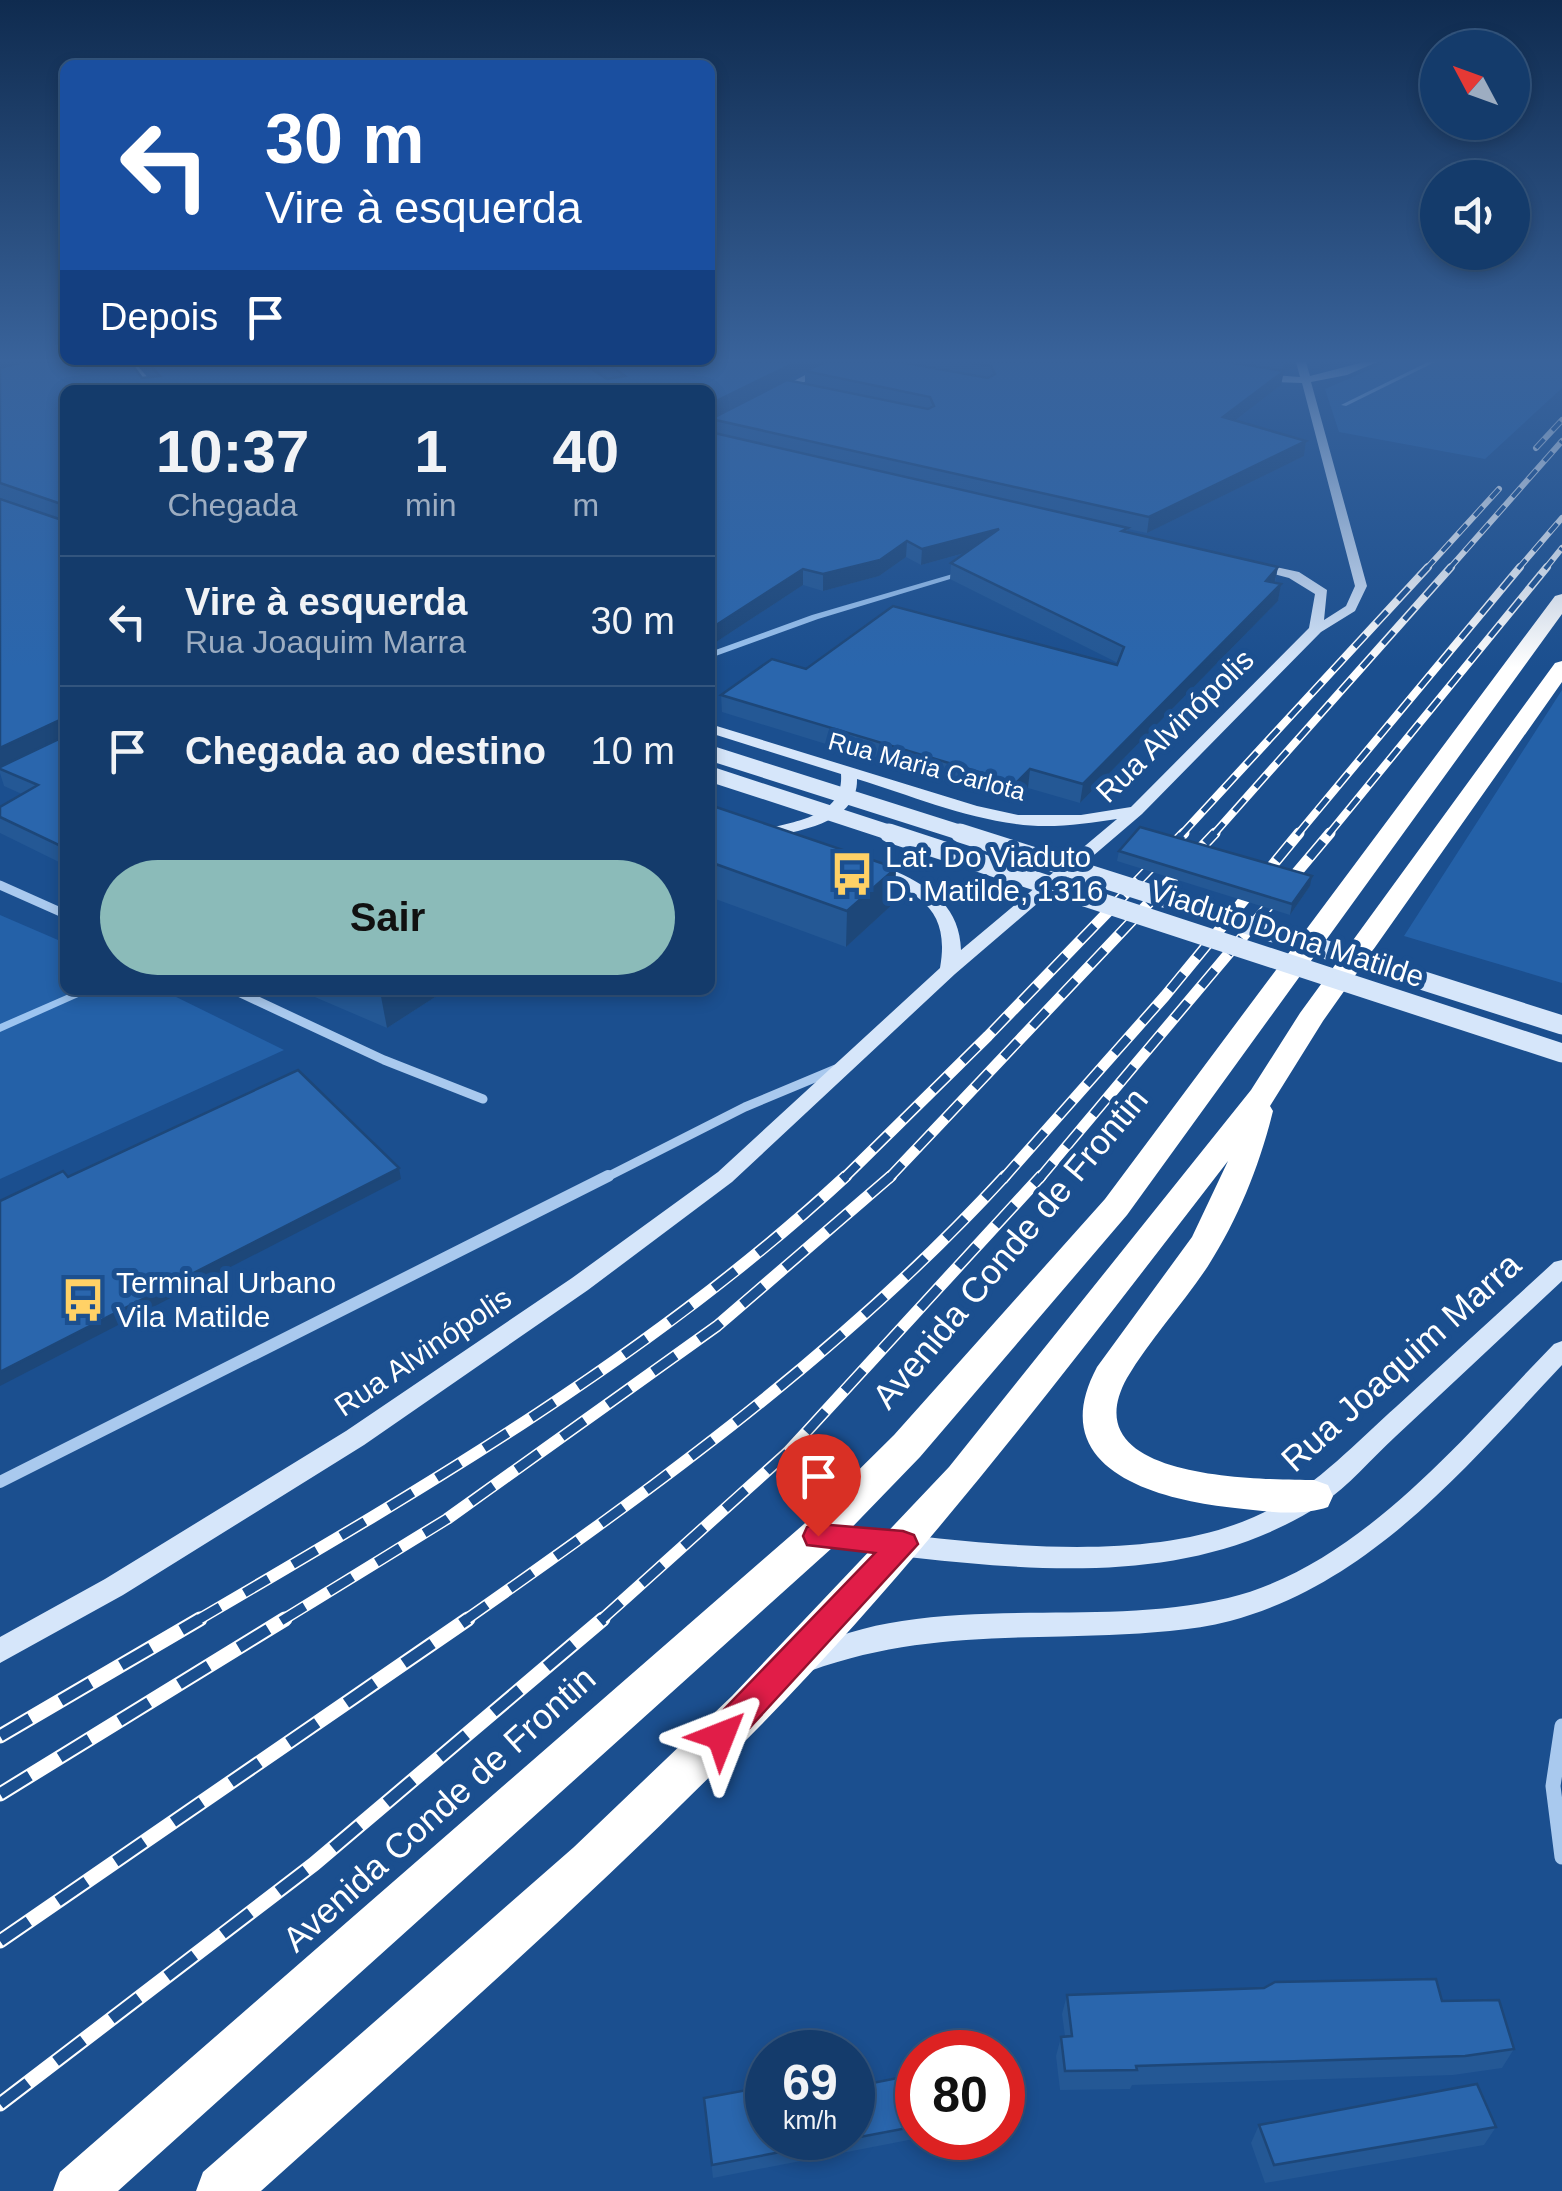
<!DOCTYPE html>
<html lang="pt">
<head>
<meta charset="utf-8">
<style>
  body { margin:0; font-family:Helvetica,sans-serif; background:#1d4271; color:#f1f3f6; height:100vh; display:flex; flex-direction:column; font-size:38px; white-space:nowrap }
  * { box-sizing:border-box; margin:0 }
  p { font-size:32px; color:#9dadc1 }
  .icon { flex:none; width:55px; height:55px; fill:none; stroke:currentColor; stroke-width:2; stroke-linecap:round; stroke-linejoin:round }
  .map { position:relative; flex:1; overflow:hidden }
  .details { position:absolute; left:60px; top:385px; width:655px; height:610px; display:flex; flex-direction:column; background:#143b6b; border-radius:15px; box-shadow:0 5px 15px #0003,0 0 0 2px #33557e }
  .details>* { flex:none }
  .banner { position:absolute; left:60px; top:60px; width:655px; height:305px; border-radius:15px; box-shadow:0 5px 15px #0003,0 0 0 2px #33557e; background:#1a4fa0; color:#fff; overflow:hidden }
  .needle { width:65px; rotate:311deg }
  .buttons { position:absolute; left:1420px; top:30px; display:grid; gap:20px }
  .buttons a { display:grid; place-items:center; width:110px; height:110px; border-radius:50%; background:#143b6b; box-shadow:0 5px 15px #0003,0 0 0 2px #33557e; font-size:50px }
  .speed { position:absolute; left:745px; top:2030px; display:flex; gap:20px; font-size:50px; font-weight:700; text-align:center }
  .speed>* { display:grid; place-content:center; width:130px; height:130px; border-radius:50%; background:#143b6b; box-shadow:0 5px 15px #0003,0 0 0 2px #33557e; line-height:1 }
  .speed small { font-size:25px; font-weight:400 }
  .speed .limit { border:15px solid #d22; background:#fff; color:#111 }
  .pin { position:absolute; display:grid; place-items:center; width:85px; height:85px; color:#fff; margin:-102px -42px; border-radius:50% 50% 50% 0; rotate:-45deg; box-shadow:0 0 10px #0007 }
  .pin .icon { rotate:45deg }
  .me { position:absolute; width:110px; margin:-55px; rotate:45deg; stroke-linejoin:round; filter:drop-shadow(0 0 8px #0008) }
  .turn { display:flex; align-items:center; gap:35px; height:210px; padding:0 40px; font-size:45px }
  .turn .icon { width:130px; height:130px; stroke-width:2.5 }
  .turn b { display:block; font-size:70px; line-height:85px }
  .then { display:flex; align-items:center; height:95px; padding:0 40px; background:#0003; gap:20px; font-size:38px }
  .eta { display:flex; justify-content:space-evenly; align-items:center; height:170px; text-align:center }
  .eta b { font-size:60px; font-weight:600; line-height:70px }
  .button { display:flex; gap:20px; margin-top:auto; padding:20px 40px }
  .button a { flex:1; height:115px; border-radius:60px; background:#8bbbb9; color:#111; font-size:40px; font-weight:600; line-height:115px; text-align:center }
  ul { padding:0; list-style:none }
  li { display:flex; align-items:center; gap:30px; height:130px; padding:0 40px; border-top:2px solid #33557e }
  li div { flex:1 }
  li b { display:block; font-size:38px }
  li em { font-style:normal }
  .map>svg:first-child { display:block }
  .green { fill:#2461a8 }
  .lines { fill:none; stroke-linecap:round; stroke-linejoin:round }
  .stream { fill:#9cc4f0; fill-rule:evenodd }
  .street-far2 { stroke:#a9c9ee; stroke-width:9 }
  .street-far1 { stroke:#a9c9ee; stroke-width:12 }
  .street { stroke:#a9c9ee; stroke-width:15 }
  .secondary { fill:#d6e6fa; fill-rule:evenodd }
  .highway { fill:#fff; fill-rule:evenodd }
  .rail-far4-casing { stroke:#fff; stroke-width:6 }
  .rail-far3-casing { stroke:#fff; stroke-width:8 }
  .rail-far2-casing { stroke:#fff; stroke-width:11 }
  .rail-far1-casing { stroke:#fff; stroke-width:12 }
  .rail-casing { stroke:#fff; stroke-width:15 }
  .rail-far4 { stroke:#1b4f8f; stroke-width:4; stroke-dasharray:12; stroke-linecap:butt }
  .rail-far3 { stroke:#1b4f8f; stroke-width:5; stroke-dasharray:16; stroke-linecap:butt }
  .rail-far2 { stroke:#1b4f8f; stroke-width:8; stroke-dasharray:21; stroke-linecap:butt }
  .rail-far1 { stroke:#1b4f8f; stroke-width:9; stroke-dasharray:28; stroke-linecap:butt }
  .rail { stroke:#1b4f8f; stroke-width:11; stroke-dasharray:35; stroke-linecap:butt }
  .secondary-bridge-far1 { stroke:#d6e6fa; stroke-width:15 }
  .secondary-bridge { stroke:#d6e6fa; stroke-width:19 }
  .wall { fill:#245895 }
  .shaded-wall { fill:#1d4779 }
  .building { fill:#2a66ad; stroke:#1d4779; stroke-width:2.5 }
  .route { fill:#e11d48; stroke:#92132f; stroke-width:2.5 }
  .labels { text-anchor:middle; stroke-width:10; stroke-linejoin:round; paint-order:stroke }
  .far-street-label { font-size:25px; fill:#fff; stroke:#1b4f8f }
  .street-label { font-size:30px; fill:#fff; stroke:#1b4f8f }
  .poi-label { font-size:30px; fill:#fff; stroke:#1b4f8f; text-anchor:start }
  .near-street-label { font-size:35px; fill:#fff; stroke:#1b4f8f }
</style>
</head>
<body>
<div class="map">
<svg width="1562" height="2191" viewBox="0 0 1562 2191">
  <rect width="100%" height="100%" fill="#1b4f8f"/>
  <g class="green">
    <path d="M1387 362H1562V388L1485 459 1339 432 1325 389Z"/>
    <path d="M1562 690V983L1404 936Z"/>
    <path d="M0 915 65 943V990H162L284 1050 0 1179Z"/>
  </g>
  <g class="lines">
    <g class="stream">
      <path d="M1428 362H1435L1346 406 1341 405Z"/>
      <path d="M963 571 970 573 818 619 710 658V652L812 615Z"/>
      <path d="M78 990H94L0 1032V1024Z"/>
    </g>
    <g class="street-far2">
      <path d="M0 885 65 914"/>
      <path d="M234 990 384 1060 483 1099"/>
      <path d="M603 1179 745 1107 836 1069"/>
    </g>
    <path class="street-far1" d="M0 1482 608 1176"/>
    <path class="street" d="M1562 1726 1553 1786 1562 1857"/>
    <g class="secondary">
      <path d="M124 362H134L159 390H148Z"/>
      <path d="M830 362H842L778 396 769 394Z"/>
      <path d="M1296 362H1306L1310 376 1364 362H1377L1347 375 1311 382 1367 586 1355 611 1321 632 1142 814 955 974 732 1182 588 1290 364 1445 123 1595 0 1663V1637L105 1579 346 1431 572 1278 718 1172 940 968C951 906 916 893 866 871V863C878 862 887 867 897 872 933 888 960 909 961 950L1117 819C1085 824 1049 829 1016 824 962 817 909 795 857 779 858 820 807 829 776 836L770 834V828C801 820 844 814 841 774L710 733V724L977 806 1018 815H1081L1131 807 1309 628 1315 594 1289 578 1248 567V561L1299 572 1327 590 1324 620 1346 606 1355 586 1302 383 1274 382 1253 377 1258 374 1300 377Z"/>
      <path d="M1562 1260V1281C1506 1333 1451 1385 1395 1437 1371 1459 1349 1486 1322 1504 1173 1601 985 1564 818 1547L809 1544 805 1536 809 1528 818 1525C948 1538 1132 1571 1254 1517 1311 1492 1352 1446 1397 1406 1449 1358 1502 1310 1554 1262Z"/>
      <path d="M1562 1341V1365C1466 1467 1371 1583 1230 1621 1191 1631 1149 1633 1109 1635 1003 1639 912 1634 810 1671L800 1668 796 1659 800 1650C834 1637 866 1626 902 1621 1010 1604 1122 1623 1228 1598 1360 1566 1463 1437 1554 1344Z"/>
    </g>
    <g class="highway">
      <path d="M1562 594V614L1127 1215 920 1457 832 1548 118 2191H53L60 2172 804 1524 894 1435 1105 1199 1555 596Z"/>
      <path d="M1562 661V682L1323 1021 1270 1106 1273 1111C1259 1167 1239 1217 1208 1266 1183 1304 1150 1339 1127 1378 1070 1481 1260 1479 1314 1480L1328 1485 1333 1496 1328 1507C1300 1517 1264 1511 1235 1508 1158 1500 1042 1470 1097 1367L1192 1237 1228 1161C1078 1355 931 1551 760 1726 601 1889 430 2039 261 2191H196L203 2172 574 1847 732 1696 949 1467 1251 1090 1300 1013 1555 663Z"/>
    </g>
    <g class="rail-far4-casing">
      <g id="rail-far4">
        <path d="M1536 448 1562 420"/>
        <path d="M1426 569 1499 489"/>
        <path d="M1449 569 1562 441"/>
        <path d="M1518 569 1562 518"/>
        <path d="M1545 569 1562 548"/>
      </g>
    </g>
    <g class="rail-far3-casing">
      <g id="rail-far3">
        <path d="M1181 835 1428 567"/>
        <path d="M1213 835 1451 567"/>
        <path d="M1297 835 1520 567"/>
        <path d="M1328 835 1547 567"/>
      </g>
    </g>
    <g class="rail-far2-casing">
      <g id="rail-far2">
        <path d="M843 1179 988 1036 1184 833"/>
        <path d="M888 1179 1215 833"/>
        <path d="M1003 1179 1165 996 1299 833"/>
        <path d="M1039 1179 1330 833"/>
      </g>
    </g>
    <g class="rail-far1-casing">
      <g id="rail-far1">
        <path d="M196 1621C422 1489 653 1355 846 1176"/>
        <path d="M281 1621 447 1519 717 1326 891 1176"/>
        <path d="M464 1621C655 1487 847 1349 1005 1176"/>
        <path d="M600 1621 788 1452 1041 1176"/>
      </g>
    </g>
    <g class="rail-casing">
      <g id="rail">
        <path d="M0 1736 200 1619"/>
        <path d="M0 1794 285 1619"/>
        <path d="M0 1941 468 1619"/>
        <path d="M0 2104 314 1864 603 1619"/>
      </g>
    </g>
    <use href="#rail-far4" class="rail-far4"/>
    <use href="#rail-far3" class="rail-far3"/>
    <use href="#rail-far2" class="rail-far2"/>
    <use href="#rail-far1" class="rail-far1"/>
    <use href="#rail" class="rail"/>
    <g class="secondary-bridge-far1">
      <path d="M710 753 968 835"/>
      <path d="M710 774 897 835"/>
    </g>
    <g class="secondary-bridge">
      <path d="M889 833 1562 1053"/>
      <path d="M960 833 1562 1025"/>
    </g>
  </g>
  <g class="wall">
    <path d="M0 362 142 378 152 377 138 362H581L607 379 610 378 586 362H823L710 419V390H65V865L0 833V807L22 794 4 786 0 773V499L60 518 0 498Z"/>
    <path d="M825 362H1295L1294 368 1283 371 1281 385 1235 421 1306 441 1304 456 1147 533 1128 529 1127 532 1278 567 1275 583 1281 584 1278 601 1080 803 1028 788 1014 802 722 712 721 695 806 669 1117 665 1118 663 950 579 951 563 965 553 921 565 906 557 879 576 823 591 803 585 710 646 711 419 805 384V371Z"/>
    <path d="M1308 362H1343L1320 369H1311Z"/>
    <path d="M710 805 896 868 894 903 846 947 710 897Z"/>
    <path d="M1119 851 1310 886 1290 915 1117 861Z"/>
    <path d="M303 990H446L387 1028 303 992Z"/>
    <path d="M1067 1995 1442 2001 1514 2049 1502 2068 1453 2075 1132 2085 1130 2089 1060 2090 1056 2056 1061 2037 1065 2036 1062 2014Z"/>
    <path d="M756 2067 768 2138 918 2074 919 2138 713 2178 704 2098 757 2088Z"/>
    <path d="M1259 2125 1496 2127 1484 2145 1265 2183 1251 2143Z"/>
  </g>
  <g class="shaded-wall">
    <path d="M0 362H32L0 371Z"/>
    <path d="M796 362H823L710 419V404Z"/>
    <path d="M1284 362H1295L1294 368 1282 371Z"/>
    <path d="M1321 362H1343L1320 369Z"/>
    <path d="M1284 371 1281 385 1220 432 1223 417Z"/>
    <path d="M1306 441 1304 456 1147 533 1149 517Z"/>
    <path d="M999 529 997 544 921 565 922 549Z"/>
    <path d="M907 541 906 557 879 576 823 591V574Z"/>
    <path d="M1278 567 1274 584 1266 581Z"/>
    <path d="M803 569V585L710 646V629Z"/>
    <path d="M1281 584 1278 601 1080 803 1083 784Z"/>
    <path d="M60 720 65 735 0 769V748Z"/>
    <path d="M1030 769 1028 788 1014 802 1016 783Z"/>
    <path d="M896 868 894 903 846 947 847 911Z"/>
    <path d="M1312 876 1310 886 1290 915 1292 904Z"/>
    <path d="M446 990 387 1028 380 991Z"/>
    <path d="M399 1168 401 1179 0 1386V1372Z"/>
  </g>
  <g class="building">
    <path d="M23 362H130L142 378 160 376 147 362H581L607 379 625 376 605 362H796L710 404V390H65V848L0 817V807L38 785 0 769V767L61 738 60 720 0 748V499L59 519 64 515V505L0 483V368Z"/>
    <path d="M825 362H900L988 378 995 374 991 366 966 362H1227L1284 371 1223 417 1306 441 1149 517 711 419 787 380 928 409 934 406 930 397 805 371Z"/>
    <path d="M710 432 1128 528 1122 531 1278 567 1266 581 1281 584 1083 784 1030 769 1016 783 721 695 772 659 806 669 893 606 1117 665 1124 647 951 563 999 529 922 549 907 541 880 560 823 574 803 569 710 629Z"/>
    <path d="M710 805 896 868 847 911 710 862Z"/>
    <path d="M1140 827 1312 876 1292 904 1119 851Z"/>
    <path d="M298 1070 399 1168 0 1372V1201L63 1171 68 1177Z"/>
    <path d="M1436 1979 1442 2001 1499 2000 1514 2049 1465 2056 1136 2066 1137 2070 1065 2071 1061 2037 1072 2036 1067 1995 1264 1988 1275 1982Z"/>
    <path d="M768 2065V2138H852V2087L918 2074V2126L712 2165 704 2098 758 2088 756 2067Z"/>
    <path d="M1477 2084 1496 2127 1274 2165 1259 2125Z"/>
  </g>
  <linearGradient id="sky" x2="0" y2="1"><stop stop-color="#0f2b4f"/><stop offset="0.54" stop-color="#39639b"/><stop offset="1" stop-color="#39639b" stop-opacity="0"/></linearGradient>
  <rect width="1562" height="668" fill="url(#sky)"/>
  <path class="route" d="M818 1524 903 1531 914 1535 918 1544 732 1747 721 1751 709 1747 704 1736 709 1725 875 1553 807 1545 803 1536 807 1527Z"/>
  <defs>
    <g id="bus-bare" transform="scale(3.45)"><path d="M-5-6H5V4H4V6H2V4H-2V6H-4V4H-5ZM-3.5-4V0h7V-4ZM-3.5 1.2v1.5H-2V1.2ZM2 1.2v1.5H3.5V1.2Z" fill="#ffd166" stroke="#1b4f8f" stroke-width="2.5" paint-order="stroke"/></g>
  </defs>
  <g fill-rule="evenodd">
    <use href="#bus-bare" x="852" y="874"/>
    <use href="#bus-bare" x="83" y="1300"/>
  </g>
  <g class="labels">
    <g class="far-street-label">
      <text transform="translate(927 766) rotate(15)" y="9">Rua Maria Carlota</text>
    </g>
    <g class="street-label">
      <text transform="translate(1175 726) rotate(-44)" y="10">Rua Alvinópolis</text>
      <text transform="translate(1287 934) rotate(18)" y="10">Viaduto Dona Matilde</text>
      <text transform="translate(423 1352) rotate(-34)" y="10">Rua Alvinópolis</text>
    </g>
    <g class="poi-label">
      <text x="885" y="867">Lat. Do Viaduto<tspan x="885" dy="34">D. Matilde, 1316</tspan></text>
      <text x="116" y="1293">Terminal Urbano<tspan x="116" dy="34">Vila Matilde</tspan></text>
    </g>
    <g class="near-street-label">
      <text transform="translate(1010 1248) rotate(-50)" y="12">Avenida Conde de Frontin</text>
      <text transform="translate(1401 1362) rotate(-42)" y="12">Rua Joaquim Marra</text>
      <text transform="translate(439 1809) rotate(-42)" y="12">Avenida Conde de Frontin</text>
    </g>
  </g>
</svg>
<div class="buttons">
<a><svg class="needle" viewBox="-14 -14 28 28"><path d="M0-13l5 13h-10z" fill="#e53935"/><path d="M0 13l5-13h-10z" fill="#9dadc1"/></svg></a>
<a><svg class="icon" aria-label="sound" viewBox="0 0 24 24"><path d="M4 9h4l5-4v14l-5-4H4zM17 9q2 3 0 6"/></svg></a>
</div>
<div class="speed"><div>69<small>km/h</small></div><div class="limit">80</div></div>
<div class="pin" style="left:818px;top:1536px;background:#d93025"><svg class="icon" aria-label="arrive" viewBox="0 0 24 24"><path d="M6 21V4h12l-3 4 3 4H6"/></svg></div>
<svg class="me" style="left:721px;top:1736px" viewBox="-20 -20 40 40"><path d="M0-17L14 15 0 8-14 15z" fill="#e11d48" stroke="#fff" stroke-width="4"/></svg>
<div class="banner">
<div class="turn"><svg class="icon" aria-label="left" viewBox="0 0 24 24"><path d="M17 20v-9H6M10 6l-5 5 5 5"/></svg><div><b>30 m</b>Vire à esquerda</div></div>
<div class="then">Depois<svg class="icon" aria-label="arrive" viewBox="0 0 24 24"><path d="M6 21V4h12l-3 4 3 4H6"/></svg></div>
</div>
<section class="details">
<div class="eta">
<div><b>10:37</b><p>Chegada</p></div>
<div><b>1</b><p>min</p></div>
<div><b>40</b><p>m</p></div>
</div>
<ul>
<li><svg class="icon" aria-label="left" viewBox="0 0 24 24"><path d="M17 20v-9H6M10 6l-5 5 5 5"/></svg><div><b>Vire à esquerda</b><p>Rua Joaquim Marra</p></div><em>30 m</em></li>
<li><svg class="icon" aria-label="arrive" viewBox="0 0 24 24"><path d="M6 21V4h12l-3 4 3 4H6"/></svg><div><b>Chegada ao destino</b></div><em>10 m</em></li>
</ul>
<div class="button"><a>Sair</a></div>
</section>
</div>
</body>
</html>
